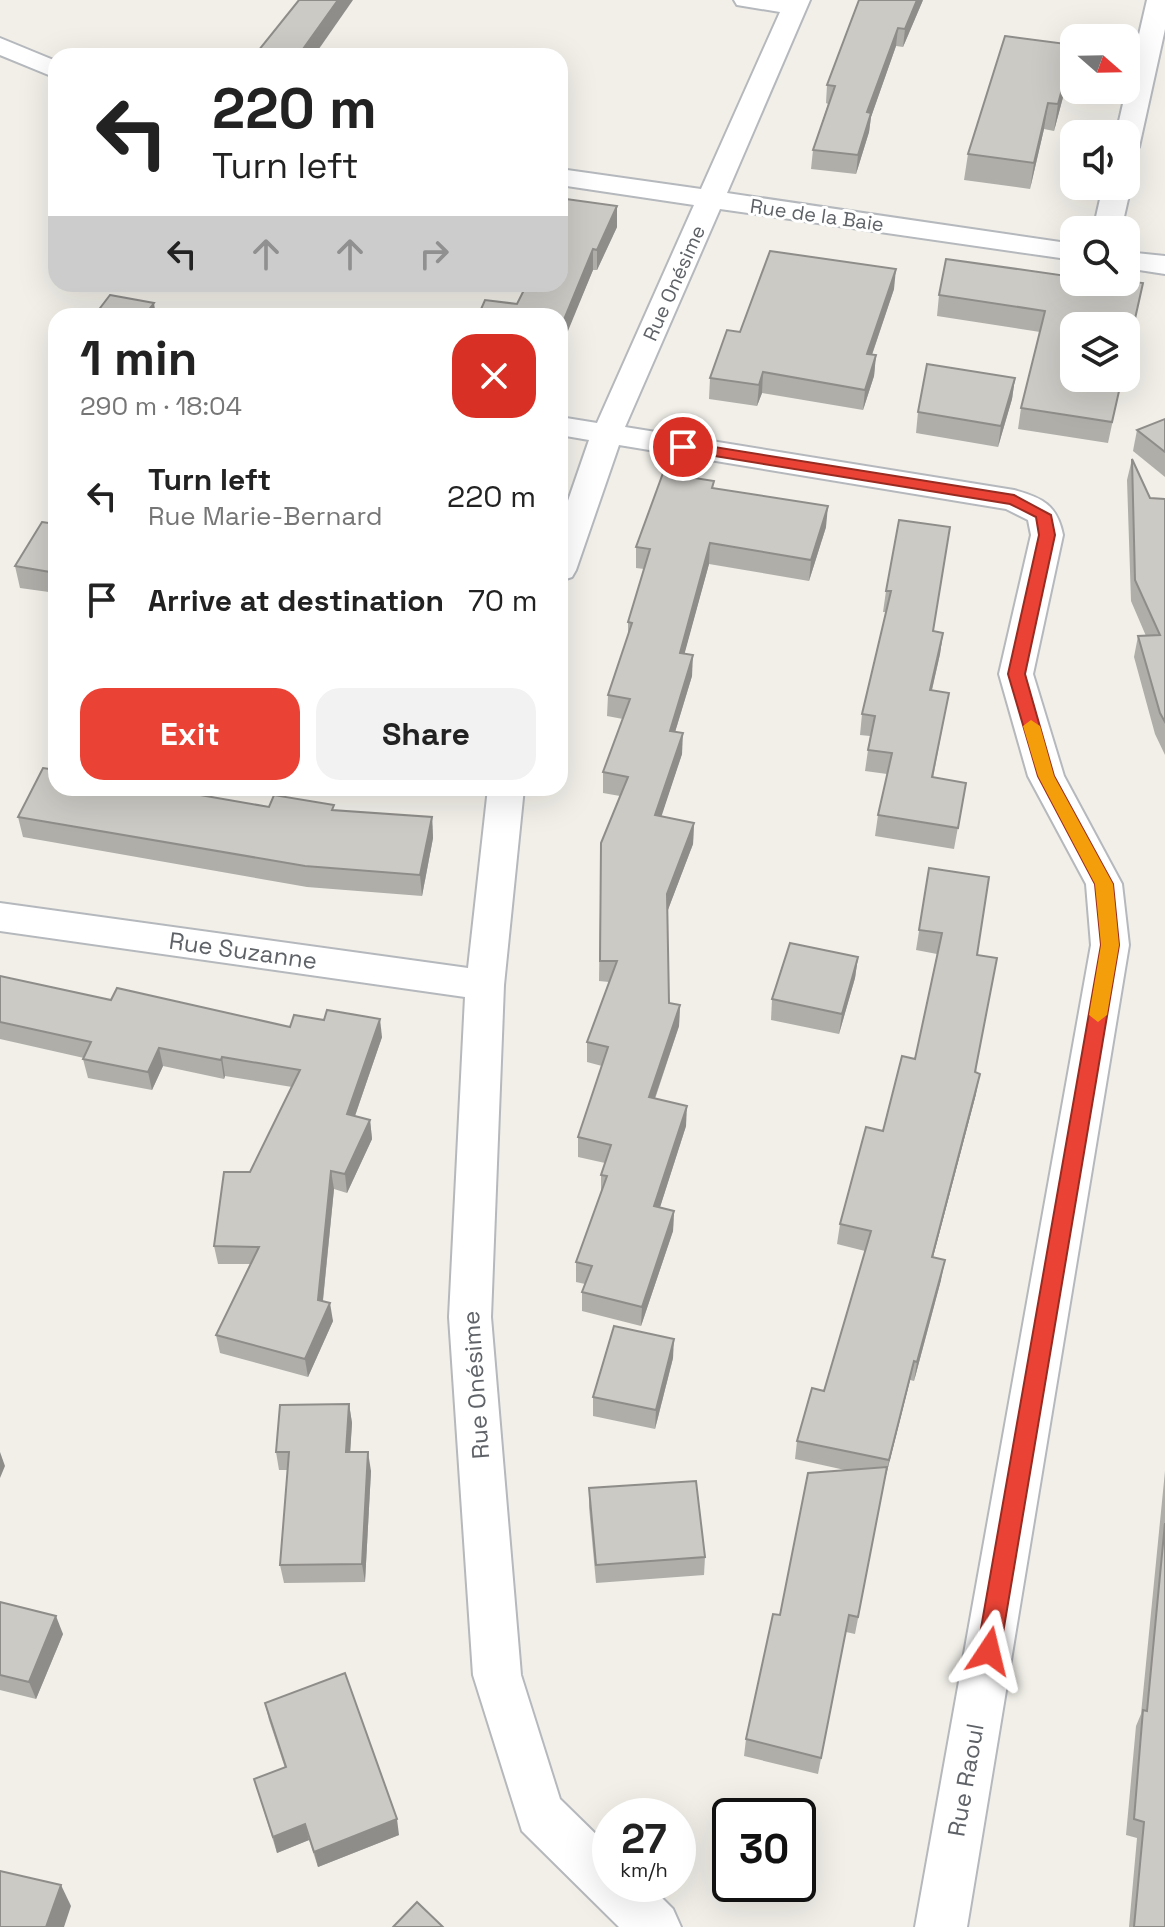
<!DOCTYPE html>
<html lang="en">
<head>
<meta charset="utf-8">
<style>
  body { margin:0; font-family:"Space Grotesk",sans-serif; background:#f2f2f2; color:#222; height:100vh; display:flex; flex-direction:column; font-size:30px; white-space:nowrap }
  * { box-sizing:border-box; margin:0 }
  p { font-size:26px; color:#767676 }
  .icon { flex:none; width:44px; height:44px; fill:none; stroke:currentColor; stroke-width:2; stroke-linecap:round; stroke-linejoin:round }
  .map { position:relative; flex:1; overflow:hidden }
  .side { position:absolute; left:48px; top:308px; width:520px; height:488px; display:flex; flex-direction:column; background:#fff; border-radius:24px; box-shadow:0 8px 32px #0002 }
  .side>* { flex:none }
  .banner { position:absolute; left:48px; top:48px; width:520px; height:244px; border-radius:24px; box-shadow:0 8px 32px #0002; background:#fff; color:#222; overflow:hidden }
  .needle { width:52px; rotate:110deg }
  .tools { position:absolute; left:1060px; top:24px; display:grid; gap:16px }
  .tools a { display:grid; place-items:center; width:80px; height:80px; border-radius:16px; background:#fff; box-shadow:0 8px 32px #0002; font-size:40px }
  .speed { position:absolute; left:592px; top:1798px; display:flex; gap:16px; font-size:40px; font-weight:700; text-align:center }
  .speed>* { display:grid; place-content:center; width:104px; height:104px; border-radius:50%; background:#fff; box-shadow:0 8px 32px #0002; line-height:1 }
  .speed small { font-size:20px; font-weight:400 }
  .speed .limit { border:4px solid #111; border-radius:12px; background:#fff; color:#111 }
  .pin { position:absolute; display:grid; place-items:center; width:68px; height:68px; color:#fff; margin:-34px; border:4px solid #fff; border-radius:50%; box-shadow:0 2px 8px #0007 }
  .me { position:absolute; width:88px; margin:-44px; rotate:10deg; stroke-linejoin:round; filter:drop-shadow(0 0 6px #0008) }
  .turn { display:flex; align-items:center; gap:28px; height:168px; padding:0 32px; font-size:36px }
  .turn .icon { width:104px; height:104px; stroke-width:2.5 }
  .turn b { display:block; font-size:56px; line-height:68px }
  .lanes { display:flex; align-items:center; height:76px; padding:0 32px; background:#0003; justify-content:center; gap:40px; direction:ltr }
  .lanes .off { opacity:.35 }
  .round { display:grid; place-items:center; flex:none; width:84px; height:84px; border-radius:24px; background:#f2f2f2 }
  .headline { display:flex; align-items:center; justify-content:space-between; height:136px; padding:0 32px }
  h1 { font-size:48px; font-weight:700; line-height:60px }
  .cta { display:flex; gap:16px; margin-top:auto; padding:16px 32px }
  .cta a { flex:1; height:92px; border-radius:24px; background:#ea4335; color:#fff; font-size:32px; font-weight:700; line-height:92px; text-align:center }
  .cta a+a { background:#f2f2f2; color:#222 }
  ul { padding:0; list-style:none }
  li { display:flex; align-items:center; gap:24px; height:104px; padding:0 32px }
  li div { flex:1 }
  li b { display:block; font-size:30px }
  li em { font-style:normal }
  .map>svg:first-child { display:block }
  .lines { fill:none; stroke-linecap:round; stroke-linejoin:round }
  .street-casing { stroke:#b5b8bc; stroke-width:4 }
  .street { fill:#fff; fill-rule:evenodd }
  .wall { fill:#afaea9 }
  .shaded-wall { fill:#8f8d8a }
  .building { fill:#cccac5; stroke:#8f8d8a; stroke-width:2 }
  .route { fill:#ea4335; stroke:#982c22; stroke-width:2 }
  .slow { fill:#f59e0b }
  .labels { text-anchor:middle; stroke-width:6; stroke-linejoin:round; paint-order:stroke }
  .far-street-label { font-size:20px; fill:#5f6368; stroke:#fff }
  .street-label { font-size:24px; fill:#5f6368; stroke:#fff }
</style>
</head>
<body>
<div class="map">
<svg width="1165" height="1927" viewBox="0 0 1165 1927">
  <rect width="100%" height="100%" fill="#f1efe8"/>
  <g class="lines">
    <g class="street-casing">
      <g id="street">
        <path d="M734 0H810L727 193 1074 244V260L720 209 625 427 1014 490C1043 498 1057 505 1063 535L1033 674 1064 776 1122 884 1129 945 967 1927H915L1091 945 1086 884 1028 776 999 674 1031 535 1028 520 1006 509 619 445 576 570 572 577 560 581V524L589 440 560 435V417L597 423 694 205 560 185V169L701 189 780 12 737 5Z"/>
        <path d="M1147 0H1165V29L1139 147 1135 153 1126 155V134H1116Z"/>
        <path d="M0 38 56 61V78L0 55Z"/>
        <path d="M1126 180 1131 186 1121 230H1093L1103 186H1126Z"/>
        <path d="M1126 252 1165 256V274L1126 268Z"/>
        <path d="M488 788H524L504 985 491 1317 521 1675 560 1799 610 1848V1884H648L673 1909 681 1927H619L522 1831 473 1675 449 1317 465 997 0 931V903L468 968Z"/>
      </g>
    </g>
    <use href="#street" class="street"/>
  </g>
  <g class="wall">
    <path d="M923 0 903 47 896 46 871 117 869 132 856 174 811 169 813 150 828 104 826 103 827 85Z"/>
    <path d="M1070 71 1054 131 1044 129 1030 189 964 180 968 154Z"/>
    <path d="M617 206V227L597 270H593L560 348V316L517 304Z"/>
    <path d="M1074 277 1122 378 1108 443 1018 429 1021 408 1040 332 937 316 939 295Z"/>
    <path d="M894 289 872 355H876L874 376 863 410 762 393 757 406 709 399 710 378 740 332Z"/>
    <path d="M1015 378 1012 399 998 447 916 433 918 412Z"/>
    <path d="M1165 419V477L1133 451 1137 430Z"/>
    <path d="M1132 459 1150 498 1165 499V755L1155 734 1134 657 1138 636H1146L1131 601 1127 480Z"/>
    <path d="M714 488 826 527 809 581 709 564 684 654 692 676 675 732 682 754 661 816 694 823 693 844 667 912 669 1003 680 1005 679 1026 655 1099 686 1126 660 1207 674 1211 673 1231 641 1326 582 1311V1292L585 1284 576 1282V1262L601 1193V1175L605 1163 578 1157V1137L602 1066 587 1062V1042L609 982 599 981 601 843 620 796 603 793V772L623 719 607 716 608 695 628 636V622L644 569 636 568V547Z"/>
    <path d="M899 520 933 631 943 633 940 654 932 690 945 714 933 778 966 783 954 849 875 836 878 815 887 774 865 771 870 736 860 735 862 714 886 612H883L886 591Z"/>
    <path d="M56 524V593L20 588 15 566Z"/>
    <path d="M269 807 432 817 433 838 422 896 307 887 23 837 18 817Z"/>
    <path d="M929 868 977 955 976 1094 933 1257 941 1280 914 1381 910 1380 885 1479 855 1634 846 1632 818 1774 744 1756 746 1739 780 1615 845 1470 795 1459 797 1441 824 1391 865 1251 837 1244 840 1224 883 1131 915 1059 937 954 916 950Z"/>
    <path d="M858 957 855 978 839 1034 771 1020 772 999Z"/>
    <path d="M0 976 111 1000 290 1027 382 1037 355 1116 370 1120 372 1139 347 1193 334 1189 323 1301 333 1321 308 1377 220 1353 216 1335 250 1264H218L214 1246 292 1087 225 1076 224 1079 163 1066 152 1090 88 1078 83 1059 84 1058 0 1039Z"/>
    <path d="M673 1358 655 1429 593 1416V1397Z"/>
    <path d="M349 1404 352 1423 350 1452 371 1471 365 1582 284 1583 280 1565 288 1470H279L276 1452Z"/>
    <path d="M1165 1471V1927H1129L1137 1838 1126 1835 1136 1726 1141 1714Z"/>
    <path d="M589 1488 705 1557 704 1575 596 1583 589 1507Z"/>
    <path d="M0 1602 63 1634 36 1699 0 1690Z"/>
    <path d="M265 1703 399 1835 318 1867 309 1840 277 1853 254 1779 285 1768 269 1720Z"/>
  </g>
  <g class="shaded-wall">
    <path d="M338 0H353L314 56H298Z"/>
    <path d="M917 0H923L903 47 905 29Z"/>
    <path d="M898 28 896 46 871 117 869 132 856 174 858 155 867 112Z"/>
    <path d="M1074 45 1070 71 1054 131 1058 104Z"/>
    <path d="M1048 103 1044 129 1030 189 1034 163Z"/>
    <path d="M617 206V227L597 270V250Z"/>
    <path d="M593 249V270L561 348V327Z"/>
    <path d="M896 269 894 289 865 375 867 354Z"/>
    <path d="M154 303 156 316H144Z"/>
    <path d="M876 355 874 376 863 410 865 390Z"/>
    <path d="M763 372 762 393 757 406 759 385Z"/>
    <path d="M1015 378 1012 399 998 447 1001 426Z"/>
    <path d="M828 506 826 527 809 581 811 560Z"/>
    <path d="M710 543 709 564 679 674 680 653Z"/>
    <path d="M943 633 940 654 927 711 930 690Z"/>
    <path d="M693 655 692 676 669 752 670 731Z"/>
    <path d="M683 733 682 754 655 836V815Z"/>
    <path d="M432 817 433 838 422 896 420 875Z"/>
    <path d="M694 823 693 844 666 915 667 894Z"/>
    <path d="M858 957 855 978 839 1034 842 1014Z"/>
    <path d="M680 1005 679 1026 648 1118 649 1097Z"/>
    <path d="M380 1019 382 1037 349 1133 347 1114Z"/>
    <path d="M159 1048 163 1066 152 1090 148 1072Z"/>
    <path d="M222 1057 225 1076 224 1079 221 1060Z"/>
    <path d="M980 1074 976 1094 928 1276 932 1257Z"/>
    <path d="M687 1106 686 1126 654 1226V1206Z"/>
    <path d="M370 1120 372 1139 347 1193 345 1174Z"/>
    <path d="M331 1171 334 1189 321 1318 318 1300Z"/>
    <path d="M674 1211 673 1231 641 1326 642 1307Z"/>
    <path d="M945 1260 941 1280 914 1381 917 1362Z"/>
    <path d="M330 1303 333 1321 308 1377 305 1359Z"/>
    <path d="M674 1339 673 1358 655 1429 656 1410Z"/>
    <path d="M914 1361 910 1380 885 1479 889 1460Z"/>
    <path d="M349 1404 352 1423 349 1471 346 1452Z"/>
    <path d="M0 1452 5 1466 0 1478Z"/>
    <path d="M368 1452 371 1471 365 1582 362 1564Z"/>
    <path d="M56 1616 63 1634 36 1699 29 1682Z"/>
    <path d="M397 1819 399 1835 318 1867 314 1852Z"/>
    <path d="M305 1824 309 1840 277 1853 273 1837Z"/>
    <path d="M61 1885 71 1906 64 1927H46Z"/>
  </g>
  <g class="building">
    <path d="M299 0H338L298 56H254Z"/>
    <path d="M859 0H917L905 29 898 28 867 112 871 113 858 155 813 150 835 86 827 85Z"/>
    <path d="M1005 36 1074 45 1058 104 1048 103 1034 163 968 154Z"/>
    <path d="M566 199 617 206 597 250 593 249 561 327 560 316H478L485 300 517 304 527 284H560V213Z"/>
    <path d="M770 251 896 269 867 354 876 355 865 390 763 372 759 385 710 378 727 330 740 332Z"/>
    <path d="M946 259 1074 277V282H1126V281L1143 283 1126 359V326H1074V378H1122L1112 422 1021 408 1045 311 939 295Z"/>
    <path d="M110 295 154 303 144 316H94Z"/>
    <path d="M927 364 1015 378 1001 426 918 412Z"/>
    <path d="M1165 419V452L1137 430Z"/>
    <path d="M1132 459 1150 498 1165 499V722L1160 713 1138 636 1160 635 1135 580Z"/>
    <path d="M663 473 714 481 712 488 828 506 811 560 710 543 680 653 693 655 670 731 683 733 655 815 694 823 667 894 669 1003 680 1005 649 1097 687 1106 654 1206 674 1211 642 1307 582 1292 592 1266 576 1262 607 1176 601 1175 611 1145 578 1137 608 1047 587 1042 617 961H600L601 843 628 777 603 772 630 699 608 695 632 623 628 622 650 549 636 547Z"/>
    <path d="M899 520 950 527 933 631 943 633 930 690 949 693 932 777 966 783 958 828 878 815 892 753 868 750 875 716 862 714 891 591H886Z"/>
    <path d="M42 522 56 524V573L15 566Z"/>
    <path d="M43 768 56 770V788H160L269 807 274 795 334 805 332 810 432 817 420 875 305 866 18 817Z"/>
    <path d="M929 868 989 877 977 955 997 958 975 1072 980 1074 932 1257 945 1260 917 1362 914 1361 889 1460 797 1441 812 1388 824 1391 871 1231 840 1224 866 1127 883 1131 902 1056 915 1059 942 933 919 930Z"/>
    <path d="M790 943 858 957 842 1014 772 999Z"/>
    <path d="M0 976 111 1000 117 988 290 1027 294 1015 324 1020 327 1010 380 1019 347 1114 370 1120 345 1174 331 1171 318 1300 330 1303 305 1359 216 1335 259 1247 214 1246 224 1172H250L300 1070 222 1057 221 1060 159 1048 148 1072 83 1059 91 1042 0 1022Z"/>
    <path d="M614 1326 674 1339 656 1410 593 1397Z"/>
    <path d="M349 1404 346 1452H368L362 1564 280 1565 289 1452H276L280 1405Z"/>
    <path d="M887 1467 858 1617 849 1615 821 1758 746 1739 773 1614 780 1615 808 1473Z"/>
    <path d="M696 1481 705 1557 596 1565 589 1488Z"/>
    <path d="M1165 1523V1927H1134L1144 1822 1134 1819 1143 1710 1147 1711Z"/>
    <path d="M0 1602 56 1616 29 1682 0 1675Z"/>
    <path d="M345 1673 397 1819 314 1852 305 1824 273 1837 254 1779 286 1767 265 1703Z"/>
    <path d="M0 1871 61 1885 46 1927H0Z"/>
    <path d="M417 1902 443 1927H393Z"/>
  </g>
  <path class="route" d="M683 442 1014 495 1051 515 1055 535 1025 674 1054 776 1113 884 1119 945 1000 1651 997 1658 989 1662 981 1658 977 1651 1101 945 1095 884 1038 776 1008 674 1039 535 1036 517 1010 504 678 450 675 447Z"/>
  <path class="slow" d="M1031 720 1040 726 1054 776 1113 884 1119 945 1107 1015 1098 1022 1089 1015 1101 945 1095 884 1038 776 1023 726Z"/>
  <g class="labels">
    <g class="far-street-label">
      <text transform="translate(817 215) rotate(8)" y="7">Rue de la Baie</text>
      <text transform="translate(674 283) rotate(-66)" y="7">Rue Onésime</text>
    </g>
    <g class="street-label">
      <text transform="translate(243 951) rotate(8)" y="8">Rue Suzanne</text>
      <text transform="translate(476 1385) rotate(-94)" y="8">Rue Onésime</text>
      <text transform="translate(966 1780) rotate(-80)" y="8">Rue Raoul</text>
    </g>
  </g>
</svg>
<div class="tools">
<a><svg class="needle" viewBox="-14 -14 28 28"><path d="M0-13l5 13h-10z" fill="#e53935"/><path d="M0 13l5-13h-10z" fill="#767676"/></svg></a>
<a><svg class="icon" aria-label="sound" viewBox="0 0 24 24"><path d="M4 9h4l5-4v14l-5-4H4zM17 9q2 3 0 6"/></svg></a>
<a><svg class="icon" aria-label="search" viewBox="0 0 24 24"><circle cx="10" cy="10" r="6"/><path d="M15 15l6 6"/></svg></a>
<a><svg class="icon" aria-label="layers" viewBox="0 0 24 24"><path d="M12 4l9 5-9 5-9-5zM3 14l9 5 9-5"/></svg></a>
</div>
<div class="speed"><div>27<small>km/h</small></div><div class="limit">30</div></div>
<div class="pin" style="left:683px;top:447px;background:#d93025"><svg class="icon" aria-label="arrive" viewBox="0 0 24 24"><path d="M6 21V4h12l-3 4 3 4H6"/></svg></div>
<svg class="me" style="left:989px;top:1651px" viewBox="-20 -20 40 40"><path d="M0-17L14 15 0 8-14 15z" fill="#ea4335" stroke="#fff" stroke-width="4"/></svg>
<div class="banner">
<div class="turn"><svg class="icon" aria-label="left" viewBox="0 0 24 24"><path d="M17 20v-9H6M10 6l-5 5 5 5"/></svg><div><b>220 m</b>Turn left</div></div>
<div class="lanes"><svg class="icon" aria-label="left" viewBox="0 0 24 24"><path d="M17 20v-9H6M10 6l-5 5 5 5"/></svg><svg class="icon off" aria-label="ahead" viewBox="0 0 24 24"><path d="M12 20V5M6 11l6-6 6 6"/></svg><svg class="icon off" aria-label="ahead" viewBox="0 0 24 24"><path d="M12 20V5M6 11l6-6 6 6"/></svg><svg class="icon off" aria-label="right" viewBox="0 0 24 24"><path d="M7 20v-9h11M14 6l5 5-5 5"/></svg></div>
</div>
<section class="side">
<div class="headline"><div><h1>1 min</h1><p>290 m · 18:04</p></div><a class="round" style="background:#d93025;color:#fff"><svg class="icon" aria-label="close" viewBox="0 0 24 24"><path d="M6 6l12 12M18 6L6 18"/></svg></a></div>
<ul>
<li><svg class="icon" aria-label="left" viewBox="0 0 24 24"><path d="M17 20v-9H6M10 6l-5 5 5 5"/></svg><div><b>Turn left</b><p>Rue Marie-Bernard</p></div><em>220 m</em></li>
<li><svg class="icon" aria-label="arrive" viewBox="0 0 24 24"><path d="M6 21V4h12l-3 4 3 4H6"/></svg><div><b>Arrive at destination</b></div><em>70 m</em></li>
</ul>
<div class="cta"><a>Exit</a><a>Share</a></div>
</section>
</div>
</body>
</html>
